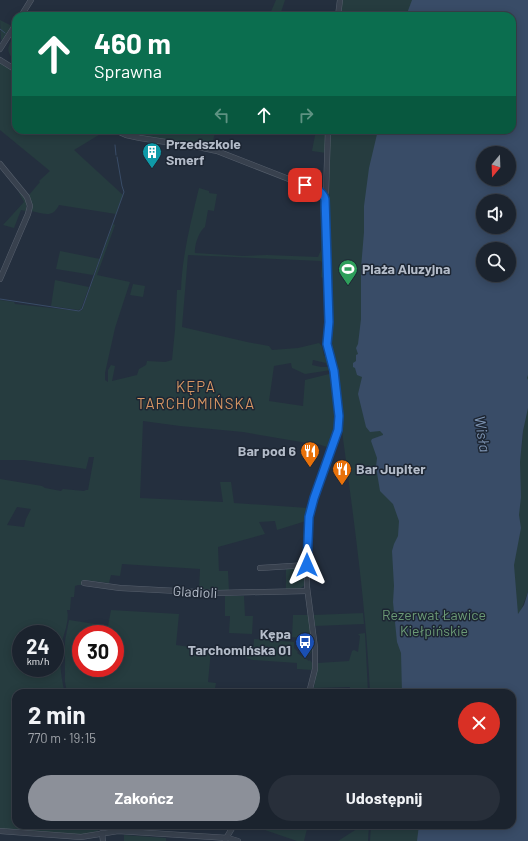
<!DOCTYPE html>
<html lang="pl">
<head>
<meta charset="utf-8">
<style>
  body { margin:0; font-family:Barlow,sans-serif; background:#282f3a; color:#f1f3f6; height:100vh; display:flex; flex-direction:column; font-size:15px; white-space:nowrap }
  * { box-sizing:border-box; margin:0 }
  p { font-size:13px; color:#a0a4aa }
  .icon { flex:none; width:22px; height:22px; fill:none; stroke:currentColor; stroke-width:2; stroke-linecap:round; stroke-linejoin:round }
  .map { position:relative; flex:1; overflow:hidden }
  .panel { position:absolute; left:12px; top:689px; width:504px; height:140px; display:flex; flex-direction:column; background:#1b232e; border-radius:12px; box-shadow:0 2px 10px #0003,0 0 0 1px #39404a }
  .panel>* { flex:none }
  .banner { position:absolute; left:12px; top:12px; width:504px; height:122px; border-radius:12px; box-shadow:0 2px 10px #0003,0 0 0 1px #39404a; background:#0b6e4f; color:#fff; overflow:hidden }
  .needle { width:26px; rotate:199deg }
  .buttons { position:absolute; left:476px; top:146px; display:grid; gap:8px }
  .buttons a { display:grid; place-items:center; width:40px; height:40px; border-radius:50%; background:#1b232e; box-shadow:0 2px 10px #0003,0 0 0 1px #39404a; font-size:20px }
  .speed { position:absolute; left:12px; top:625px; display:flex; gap:8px; font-size:20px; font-weight:700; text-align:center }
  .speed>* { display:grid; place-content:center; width:52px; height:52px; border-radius:50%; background:#1b232e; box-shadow:0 2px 10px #0003,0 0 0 1px #39404a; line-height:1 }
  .speed small { font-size:10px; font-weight:400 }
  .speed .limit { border:6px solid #d22; background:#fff; color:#111 }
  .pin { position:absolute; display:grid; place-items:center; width:34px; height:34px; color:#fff; margin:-17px; border-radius:8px; box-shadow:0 2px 6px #0006 }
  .me { position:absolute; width:44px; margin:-22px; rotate:0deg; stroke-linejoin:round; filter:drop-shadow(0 0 3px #0008) }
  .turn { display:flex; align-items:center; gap:14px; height:84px; padding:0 16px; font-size:18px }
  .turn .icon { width:52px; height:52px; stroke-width:2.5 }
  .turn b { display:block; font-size:28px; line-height:34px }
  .lanes { display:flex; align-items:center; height:38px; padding:0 16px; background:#0003; justify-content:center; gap:20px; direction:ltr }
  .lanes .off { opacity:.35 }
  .round { display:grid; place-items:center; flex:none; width:42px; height:42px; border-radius:21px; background:#282f3a }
  .overview { display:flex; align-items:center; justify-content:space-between; height:68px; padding:0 16px }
  h1 { font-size:24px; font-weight:700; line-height:30px }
  .button { display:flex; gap:8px; margin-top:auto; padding:8px 16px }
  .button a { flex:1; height:46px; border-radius:24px; background:#8c9099; color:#fff; font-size:16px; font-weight:700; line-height:46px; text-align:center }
  .button a+a { background:#282f3a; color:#f1f3f6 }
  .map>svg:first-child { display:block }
  .green { fill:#263c3f; fill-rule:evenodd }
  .water { fill:#394c67; fill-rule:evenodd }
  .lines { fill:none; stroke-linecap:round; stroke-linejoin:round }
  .stream { stroke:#394c67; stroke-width:1 }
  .minor-casing { stroke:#565f6c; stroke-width:6 }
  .minor { stroke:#38414e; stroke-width:5 }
  .route-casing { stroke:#114b97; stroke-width:10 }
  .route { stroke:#1a73e8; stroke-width:7 }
  .labels { text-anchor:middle; stroke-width:3; stroke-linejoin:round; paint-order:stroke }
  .poi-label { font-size:14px; font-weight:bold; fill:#b4bcc9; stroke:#1d2633; text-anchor:start }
  .street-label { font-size:14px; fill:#b4bcc9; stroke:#1d2633 }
  .park-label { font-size:14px; fill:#6b9a76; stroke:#1d2633 }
  .neighbourhood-label { font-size:15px; letter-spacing:1px; fill:#d59563; stroke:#1d2633 }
  .water-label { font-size:15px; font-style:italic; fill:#7c92b1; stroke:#1d2633 }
</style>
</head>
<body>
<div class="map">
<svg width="528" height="841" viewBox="0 0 528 841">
  <rect width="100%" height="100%" fill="#242f3e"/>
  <g class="green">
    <path d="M276 0H285L280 15 269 16Z"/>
    <path d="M340 0H517L511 16H338Z"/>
    <path d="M0 20 12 26 3 39 1 40Z"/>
    <path d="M12 39 16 41V64C9 53 5 51 12 39Z"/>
    <path d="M0 63 16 71V130H107L74 150 123 195 116 214 59 205C52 219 44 213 31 211L32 206 29 195 40 182 39 181 50 171 0 130Z"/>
    <path d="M120 130H216L211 147 128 134Z"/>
    <path d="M316 130H327L326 153 312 151Z"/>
    <path d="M329 130H477L470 159 505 620 528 841H370L371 825H512V693H370C365 584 347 476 334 368L330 342 331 341C326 271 325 200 329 130Z"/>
    <path d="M199 188 209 191V193L217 194 214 211 208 210 205 227C199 231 194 246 195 253L243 256 267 255 318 257 321 250 320 200 319 196 313 191C318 193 321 194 323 199L325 279 321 277 322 263 321 261 188 255 182 327 247 342 269 346 272 350 298 348 319 343 322 346 324 356H328L330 364 326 365V363L313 360 312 365 321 367H331V370L305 374 292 368 291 363 274 366 269 401 303 406 305 380 329 374 333 376C335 396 344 432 327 447L312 442 313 444 243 432 180 426 143 421 140 498 223 502 220 482H231L234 503 308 508 306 521 277 530 275 521 259 522 265 534 218 547 219 571H228L229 591 199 590 200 569 122 564 120 576 111 575 109 583 84 580 82 585H78L75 586 74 597H71L70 610H67C70 621 63 635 61 646 59 661 61 679 65 693H16V825H98V831L84 834H73L0 829V479L42 486 45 488 61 491 63 489 84 491 86 490H88L94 457H89L86 469 24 460H0V300L14 302 15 304 79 311 82 310 113 224 115 225 97 275 130 282 115 328 105 373V380L108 382V370L111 365 115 366 112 381 137 375 139 369 146 365 147 361 165 362 172 360 175 330 177 290H181C182 256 191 221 199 188ZM17 507 31 509 26 519 24 527 7 525ZM21 634H55V668H21Z"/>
    <path d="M22 192 27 202 26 211 21 210 14 228 3 225 24 202 19 193Z"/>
    <path d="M60 251 100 259 93 275 56 269Z"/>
    <path d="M55 280 89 287 81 309 78 310 51 306Z"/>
    <path d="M133 284 145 286 143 297 130 295Z"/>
    <path d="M528 315V592L518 618 513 586 516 482 522 444 523 431 525 416Z"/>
    <path d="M304 566 305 585 301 588 286 589V567Z"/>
    <path d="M225 596H244L245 616H253L252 634 229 633 230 616H225Z"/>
    <path d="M111 610 179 614 176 645 211 650 208 682 216 683 214 693H67L65 682V641L69 620 108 626ZM81 634H115V668H81Z"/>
    <path d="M363 613 364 624 315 626 314 615Z"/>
    <path d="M293 615H309L312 636 310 639 292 637Z"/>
    <path d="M365 633 368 693H349L350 687 314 688 318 663 349 661 352 651 354 650 358 652 360 636 358 634Z"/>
    <path d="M254 639 294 642V648L298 652 297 653 309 661 310 660 313 664V670L297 669V663L253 660 246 658 247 656 253 657Z"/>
    <path d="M302 642 312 644 314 648H312V651L309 655 299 647 300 643Z"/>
    <path d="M250 825H308L304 841H297Z"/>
    <path d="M363 825H369L368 841H338Z"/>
    <path d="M124 835 166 838V841H124Z"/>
  </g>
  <path class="water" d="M412 0H528V375L527 378 528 380V408L523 431 520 462 521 497 519 515 521 528 514 565 518 614 524 605 528 592V841H417L419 825H512V693H402L401 653 397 642 393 602 394 586 392 551 394 544 398 536 399 521 393 504 380 491 376 467 377 458 371 441 372 439 383 435V434L380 431 370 432 366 427 358 394 362 377 357 375 355 368 353 367V363L356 361V355L358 354 356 348 358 344 361 319V268L364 232V206L369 168 378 130H512V16H406ZM483 153H509V179H483ZM483 201H509V227H483ZM483 249H509V275H483Z"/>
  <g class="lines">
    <g class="stream">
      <path d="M0 29 5 33"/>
      <path d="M14 38 16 39"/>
      <path d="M115 145 116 155"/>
      <path d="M0 299 79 311 82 309 124 192 122 186 117 157"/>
    </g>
    <g class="minor-casing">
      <g id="minor">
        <path d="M21 16 31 0"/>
        <path d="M338 16 340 0"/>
        <path d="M0 49 16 24"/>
        <path d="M0 60 16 70"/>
        <path d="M115 130 126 135 140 138 198 147 217 151 317 190 324 195 326 203V269L329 322 327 344 334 371 339 416 338 430 314 498 309 517 307 541V587L315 648V669L309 693"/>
        <path d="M0 164 27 197 30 206 28 214 0 279"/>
        <path d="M324 195 326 192 328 130"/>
        <path d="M260 568 307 565"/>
        <path d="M84 583 120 588 216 593 307 591"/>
        <path d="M0 831 81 837 118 831 228 838 238 841"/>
        <path d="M102 833 103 841"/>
        <path d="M225 840 234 825"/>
      </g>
    </g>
    <use href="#minor" class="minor"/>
  </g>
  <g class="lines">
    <g class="route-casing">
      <path id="route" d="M305 185C313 188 322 190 325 199L329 322 327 344 334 371 339 416 338 430 314 498 309 517 307 565"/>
    </g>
    <use href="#route" class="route"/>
  </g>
  <defs>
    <g id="building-pin" transform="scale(1)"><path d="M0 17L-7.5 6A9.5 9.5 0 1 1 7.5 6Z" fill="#0f9aa8" stroke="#1d2633"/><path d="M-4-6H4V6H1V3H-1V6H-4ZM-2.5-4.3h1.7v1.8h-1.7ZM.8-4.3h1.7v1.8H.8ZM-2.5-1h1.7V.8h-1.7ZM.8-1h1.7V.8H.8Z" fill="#fff"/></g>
    <g id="stadium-pin" transform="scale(1)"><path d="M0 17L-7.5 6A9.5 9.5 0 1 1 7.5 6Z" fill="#2e9e5b" stroke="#1d2633"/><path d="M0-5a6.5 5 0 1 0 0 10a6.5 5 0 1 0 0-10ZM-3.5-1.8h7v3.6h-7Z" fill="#fff"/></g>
    <g id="restaurant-pin" transform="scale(1)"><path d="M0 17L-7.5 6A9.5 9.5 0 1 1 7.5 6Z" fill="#e8710a" stroke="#1d2633"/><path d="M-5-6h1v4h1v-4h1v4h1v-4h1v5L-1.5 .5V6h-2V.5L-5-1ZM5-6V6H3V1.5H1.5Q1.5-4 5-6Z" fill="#fff"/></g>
    <g id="bus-pin" transform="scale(1)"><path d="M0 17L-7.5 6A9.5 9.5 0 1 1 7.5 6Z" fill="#1a4fb4" stroke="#1d2633"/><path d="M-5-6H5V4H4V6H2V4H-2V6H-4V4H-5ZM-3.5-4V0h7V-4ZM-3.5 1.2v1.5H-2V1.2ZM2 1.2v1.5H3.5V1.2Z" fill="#fff"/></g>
  </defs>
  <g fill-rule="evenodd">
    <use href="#building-pin" x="152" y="152"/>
    <use href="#stadium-pin" x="348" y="269"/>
    <use href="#restaurant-pin" x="310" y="451"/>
    <use href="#restaurant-pin" x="342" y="469"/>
    <use href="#bus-pin" x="305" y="642"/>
  </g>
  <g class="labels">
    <g class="poi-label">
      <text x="166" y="149">Przedszkole<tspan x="166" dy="16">Smerf</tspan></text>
      <text x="362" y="274">Plaża Aluzyjna</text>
      <text x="296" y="456" text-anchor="end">Bar pod 6</text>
      <text x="356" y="474">Bar Jupiter</text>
      <text x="291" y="639" text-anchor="end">Kępa<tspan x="291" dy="16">Tarchomińska 01</tspan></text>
    </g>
    <g class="street-label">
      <text transform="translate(195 592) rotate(3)" y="5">Gladioli</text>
    </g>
    <g class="park-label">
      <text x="434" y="620">Rezerwat Ławice<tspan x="434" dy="16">Kiełpińskie</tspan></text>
    </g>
    <g class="neighbourhood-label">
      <text x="196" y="392">KĘPA<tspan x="196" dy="17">TARCHOMIŃSKA</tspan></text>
    </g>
    <g class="water-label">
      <text transform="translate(482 434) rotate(81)" y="5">Wisła</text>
    </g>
  </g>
</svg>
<div class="buttons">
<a><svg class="needle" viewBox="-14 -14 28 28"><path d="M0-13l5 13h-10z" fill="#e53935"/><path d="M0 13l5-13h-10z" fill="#a0a4aa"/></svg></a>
<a><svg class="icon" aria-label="sound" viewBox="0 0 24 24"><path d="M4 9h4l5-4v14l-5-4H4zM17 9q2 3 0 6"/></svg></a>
<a><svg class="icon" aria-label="search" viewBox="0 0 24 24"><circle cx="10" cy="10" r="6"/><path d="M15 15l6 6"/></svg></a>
</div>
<div class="speed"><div>24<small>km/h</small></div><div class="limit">30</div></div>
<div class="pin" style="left:305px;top:185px;background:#d93025"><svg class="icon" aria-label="arrive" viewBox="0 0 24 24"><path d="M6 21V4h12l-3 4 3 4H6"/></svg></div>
<svg class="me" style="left:307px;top:565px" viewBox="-20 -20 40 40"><path d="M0-17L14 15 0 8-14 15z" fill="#1a73e8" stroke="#fff" stroke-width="4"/></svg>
<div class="banner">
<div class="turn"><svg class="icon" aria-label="ahead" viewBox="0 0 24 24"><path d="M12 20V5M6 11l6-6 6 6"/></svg><div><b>460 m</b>Sprawna</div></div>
<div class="lanes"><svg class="icon off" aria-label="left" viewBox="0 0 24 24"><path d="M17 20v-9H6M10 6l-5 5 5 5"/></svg><svg class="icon" aria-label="ahead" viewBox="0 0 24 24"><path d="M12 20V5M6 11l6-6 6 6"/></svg><svg class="icon off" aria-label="right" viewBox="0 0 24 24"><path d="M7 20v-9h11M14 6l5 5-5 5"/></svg></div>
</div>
<section class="panel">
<div class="overview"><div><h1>2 min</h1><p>770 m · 19:15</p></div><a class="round" style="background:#d93025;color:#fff"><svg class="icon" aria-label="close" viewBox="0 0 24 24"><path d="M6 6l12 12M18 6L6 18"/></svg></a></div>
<div class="button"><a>Zakończ</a><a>Udostępnij</a></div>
</section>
</div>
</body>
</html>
